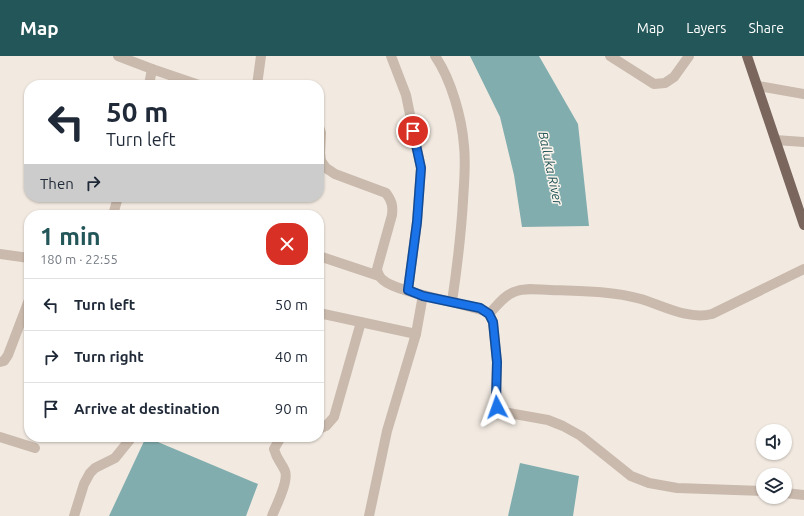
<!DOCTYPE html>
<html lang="en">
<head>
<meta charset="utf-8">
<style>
  body { margin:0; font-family:Ubuntu,sans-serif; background:#f6f6f7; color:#1f2937; height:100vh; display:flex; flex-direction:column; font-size:15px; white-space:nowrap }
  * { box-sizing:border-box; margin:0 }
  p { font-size:13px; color:#747a83 }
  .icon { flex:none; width:22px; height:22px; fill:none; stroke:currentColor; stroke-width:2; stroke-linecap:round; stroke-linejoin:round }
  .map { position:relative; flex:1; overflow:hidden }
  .panel { position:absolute; left:24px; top:154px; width:300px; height:232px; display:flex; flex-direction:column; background:#fff; border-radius:16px; box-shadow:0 1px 3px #0004 }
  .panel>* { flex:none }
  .banner { position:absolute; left:24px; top:24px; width:300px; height:122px; border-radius:16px; box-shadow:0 1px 3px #0004; background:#fff; color:#1f2937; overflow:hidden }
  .buttons { position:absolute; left:756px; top:368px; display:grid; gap:8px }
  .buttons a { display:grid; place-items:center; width:36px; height:36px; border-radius:50%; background:#fff; box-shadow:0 1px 3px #0004; font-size:20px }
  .pin { position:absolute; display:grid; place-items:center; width:34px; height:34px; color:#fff; margin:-17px; border:2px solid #fff; border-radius:50%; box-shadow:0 1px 4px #0007 }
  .me { position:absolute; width:44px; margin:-22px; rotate:356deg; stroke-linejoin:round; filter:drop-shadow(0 0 3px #0008) }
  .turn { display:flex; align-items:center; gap:14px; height:84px; padding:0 16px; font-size:18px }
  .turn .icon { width:52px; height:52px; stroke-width:2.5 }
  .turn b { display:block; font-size:28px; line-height:34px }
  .then { display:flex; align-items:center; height:38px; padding:0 16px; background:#0003; gap:8px; font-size:15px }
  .round { display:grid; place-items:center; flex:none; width:42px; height:42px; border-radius:16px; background:#f6f6f7 }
  .head { display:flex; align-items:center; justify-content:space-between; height:68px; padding:0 16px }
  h1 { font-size:24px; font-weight:700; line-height:30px; color:#235658 }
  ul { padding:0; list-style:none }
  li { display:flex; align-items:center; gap:12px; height:52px; padding:0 16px; border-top:1px solid #e0e1e3 }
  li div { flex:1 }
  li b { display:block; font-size:15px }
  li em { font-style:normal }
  header { display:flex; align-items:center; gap:24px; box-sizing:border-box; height:56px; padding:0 20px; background:#235658; color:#fff }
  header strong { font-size:19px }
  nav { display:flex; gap:22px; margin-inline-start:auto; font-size:14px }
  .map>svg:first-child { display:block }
  .water { fill:#81adae }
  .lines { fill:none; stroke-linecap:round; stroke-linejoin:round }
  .minor { stroke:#cabaad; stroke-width:10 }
  .major { stroke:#7a665d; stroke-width:10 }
  .route-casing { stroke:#114b97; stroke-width:10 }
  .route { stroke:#1a73e8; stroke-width:7 }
  .labels { text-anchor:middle; stroke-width:3; stroke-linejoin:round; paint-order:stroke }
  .water-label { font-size:13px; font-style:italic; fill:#235658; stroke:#faf4ed }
</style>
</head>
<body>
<header>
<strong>Map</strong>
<nav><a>Map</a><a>Layers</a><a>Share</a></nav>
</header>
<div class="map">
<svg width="804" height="460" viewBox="0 0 804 460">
  <rect width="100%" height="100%" fill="#f2eae1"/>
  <g class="water">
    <path d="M470 0H539L578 68 589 170 522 171 514 119 500 61Z"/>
    <path d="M146 381 258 428 246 460H109Z"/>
    <path d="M520 407 579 420 573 460H508Z"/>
  </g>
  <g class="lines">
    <g class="minor">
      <path d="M118 0 152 13 199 29"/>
      <path d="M391 0 406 39 421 112 417 166 408 234"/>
      <path d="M435 0C451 23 462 62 464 90 466 108 464 127 463 145 461 179 457 212 452 246L485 255 489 258 493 266 497 306 496 344 497 351 503 356 548 364 563 370 581 380 631 420 649 427 677 432 763 435"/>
      <path d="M610 0 654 28 665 27 674 21 689 0"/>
      <path d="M149 29 152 13"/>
      <path d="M257 29 261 0"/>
      <path d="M758 30 804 38"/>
      <path d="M319 71 321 77 320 97 321 105 326 112 335 118 386 137C392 145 393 150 392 159L377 213C378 218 379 221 383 224 394 234 436 242 452 246"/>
      <path d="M775 84 804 86"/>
      <path d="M113 159 118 141"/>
      <path d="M0 198 29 202"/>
      <path d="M319 200 379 220"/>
      <path d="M319 257 416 278"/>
      <path d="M489 258C497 250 503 240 514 236 525 231 539 234 550 234 581 235 612 235 641 243 664 250 688 264 712 258L804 213"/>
      <path d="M0 306 4 305 8 299 29 244"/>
      <path d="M319 373 326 370 334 361 361 266"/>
      <path d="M0 381 35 392"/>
      <path d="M785 437 804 439"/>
      <path d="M74 460 84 428 90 417 95 412 115 402 132 381"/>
      <path d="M272 460C276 450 289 425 285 415 281 406 277 404 274 393L281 381"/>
      <path d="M369 460 387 375 416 278 423 239"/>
    </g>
    <path class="major" d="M747 0 804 169"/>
  </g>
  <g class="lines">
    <g class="route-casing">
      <path id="route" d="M413 75 421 112 417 166 408 234 423 240 480 252 489 258 493 266 497 306 496 344 497 351"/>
    </g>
    <use href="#route" class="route"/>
  </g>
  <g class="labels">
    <g class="water-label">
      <text transform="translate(551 112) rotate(78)" y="5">Balluka River</text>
    </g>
  </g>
</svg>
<div class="buttons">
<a><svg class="icon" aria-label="sound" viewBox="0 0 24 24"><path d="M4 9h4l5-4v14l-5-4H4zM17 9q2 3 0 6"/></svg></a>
<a><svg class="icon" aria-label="layers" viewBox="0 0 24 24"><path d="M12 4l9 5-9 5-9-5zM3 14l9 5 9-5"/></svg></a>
</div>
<div class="pin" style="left:413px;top:75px;background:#d93025"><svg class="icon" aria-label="arrive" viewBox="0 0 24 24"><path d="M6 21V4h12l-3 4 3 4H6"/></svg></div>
<svg class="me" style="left:497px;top:351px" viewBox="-20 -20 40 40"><path d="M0-17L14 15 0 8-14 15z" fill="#1a73e8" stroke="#fff" stroke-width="4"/></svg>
<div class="banner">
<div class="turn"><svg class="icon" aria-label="left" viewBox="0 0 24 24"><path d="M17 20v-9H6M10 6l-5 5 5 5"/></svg><div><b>50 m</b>Turn left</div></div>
<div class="then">Then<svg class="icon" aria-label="right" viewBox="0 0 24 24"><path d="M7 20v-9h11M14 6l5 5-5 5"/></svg></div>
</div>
<section class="panel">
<div class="head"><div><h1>1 min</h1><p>180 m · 22:55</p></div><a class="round" style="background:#d93025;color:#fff"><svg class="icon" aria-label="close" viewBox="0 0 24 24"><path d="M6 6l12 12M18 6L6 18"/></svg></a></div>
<ul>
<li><svg class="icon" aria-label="left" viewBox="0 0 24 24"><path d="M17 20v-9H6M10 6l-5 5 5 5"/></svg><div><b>Turn left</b></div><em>50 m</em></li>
<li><svg class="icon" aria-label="right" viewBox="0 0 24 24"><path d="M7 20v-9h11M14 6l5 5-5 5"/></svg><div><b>Turn right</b></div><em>40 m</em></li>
<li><svg class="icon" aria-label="arrive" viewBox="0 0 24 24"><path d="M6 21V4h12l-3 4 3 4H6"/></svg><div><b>Arrive at destination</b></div><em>90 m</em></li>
</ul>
</section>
</div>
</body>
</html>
